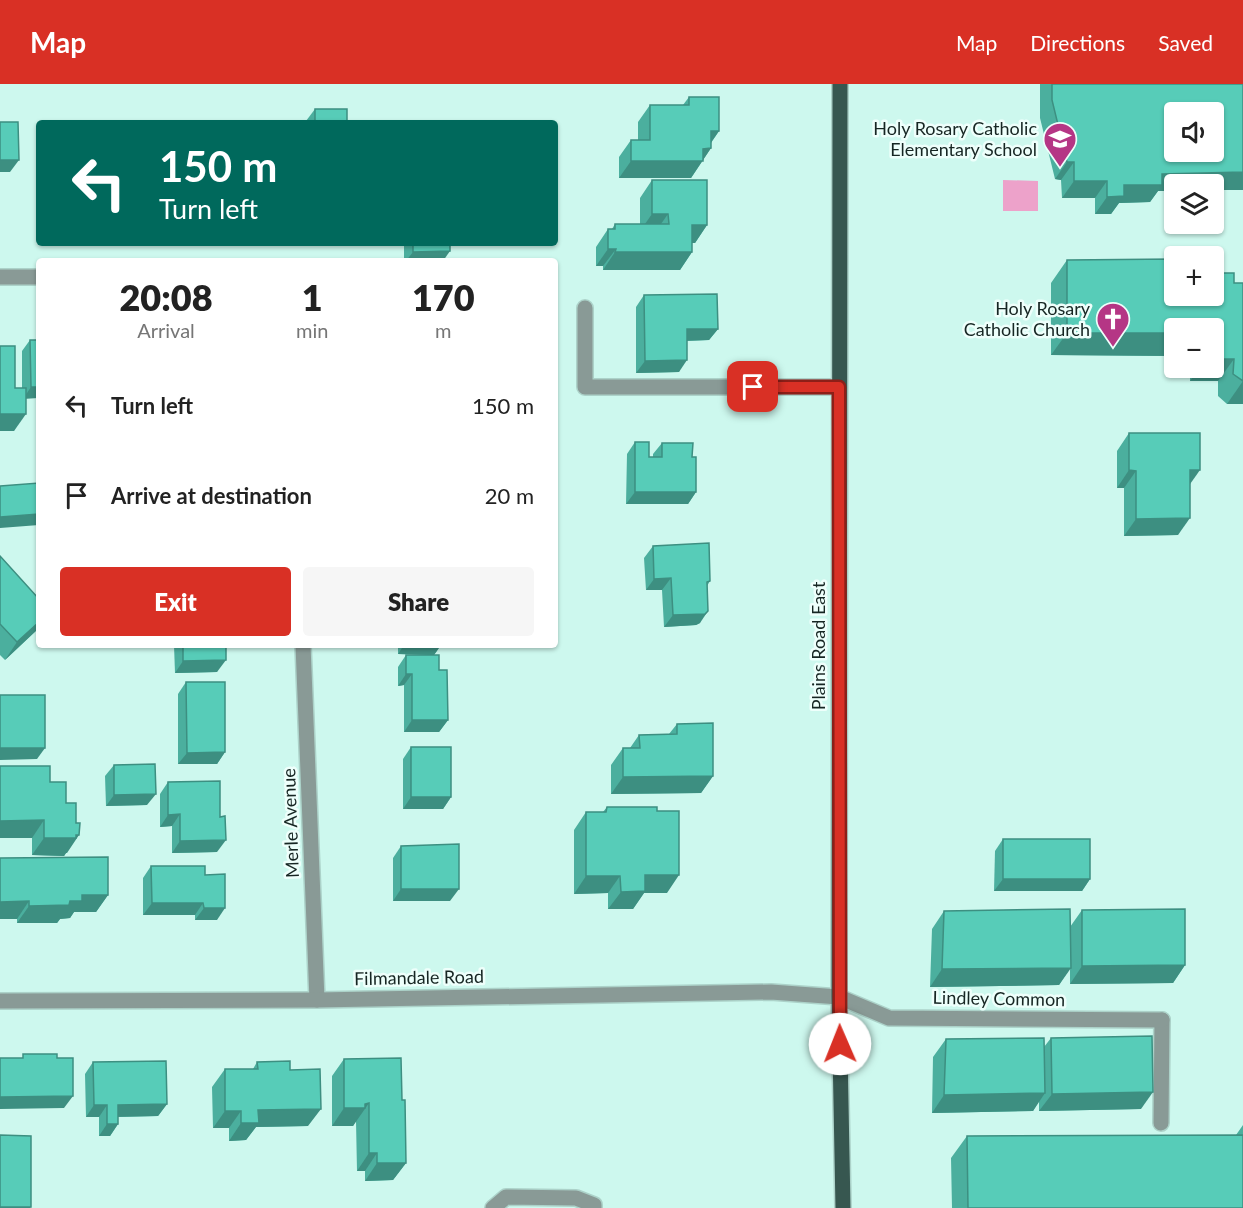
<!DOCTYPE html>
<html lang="en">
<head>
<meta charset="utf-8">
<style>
  body { margin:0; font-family:Lato,sans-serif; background:#f6f6f6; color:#222; height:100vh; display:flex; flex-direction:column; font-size:22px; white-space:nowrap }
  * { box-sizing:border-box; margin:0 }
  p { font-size:20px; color:#767676 }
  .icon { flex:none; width:33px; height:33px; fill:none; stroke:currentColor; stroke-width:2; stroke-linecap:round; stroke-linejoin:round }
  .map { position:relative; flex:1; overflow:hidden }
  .drawer { position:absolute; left:36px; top:174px; width:522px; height:390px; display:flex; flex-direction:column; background:#fff; border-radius:6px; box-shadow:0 2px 4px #0004 }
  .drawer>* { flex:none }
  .banner { position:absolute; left:36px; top:36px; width:522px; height:126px; border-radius:6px; box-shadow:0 2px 4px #0004; background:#00695c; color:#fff; overflow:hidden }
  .controls { position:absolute; left:1164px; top:18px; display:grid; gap:12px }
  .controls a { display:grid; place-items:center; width:60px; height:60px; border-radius:6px; background:#fff; box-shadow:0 2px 4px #0004; font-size:30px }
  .pin { position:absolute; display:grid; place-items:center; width:51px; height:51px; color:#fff; margin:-26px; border-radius:12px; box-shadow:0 3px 9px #0006 }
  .me { position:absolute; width:66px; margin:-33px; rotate:359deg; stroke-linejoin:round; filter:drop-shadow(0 0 4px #0008) }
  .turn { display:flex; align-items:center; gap:21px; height:126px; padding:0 24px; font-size:27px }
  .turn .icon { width:78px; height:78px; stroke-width:2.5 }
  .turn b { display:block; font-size:42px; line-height:51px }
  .eta { display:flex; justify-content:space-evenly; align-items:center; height:102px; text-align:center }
  .eta b { font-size:36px; font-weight:800; line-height:42px }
  .primary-button { display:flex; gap:12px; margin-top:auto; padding:12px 24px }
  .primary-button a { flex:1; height:69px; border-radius:6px; background:#d93025; color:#fff; font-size:24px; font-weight:800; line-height:69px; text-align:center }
  .primary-button a+a { background:#f6f6f6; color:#222 }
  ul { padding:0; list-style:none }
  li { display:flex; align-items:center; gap:18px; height:90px; padding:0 24px }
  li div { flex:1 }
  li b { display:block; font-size:22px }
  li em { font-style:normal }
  header { display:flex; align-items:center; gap:36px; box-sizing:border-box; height:84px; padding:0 30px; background:#d93025; color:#fff }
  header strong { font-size:28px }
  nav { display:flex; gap:33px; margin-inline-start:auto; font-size:21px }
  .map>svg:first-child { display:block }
  .green { fill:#eda2ca }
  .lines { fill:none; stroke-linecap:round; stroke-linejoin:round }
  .service-casing { stroke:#acd2c9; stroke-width:18 }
  .minor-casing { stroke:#acd2c9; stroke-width:18 }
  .primary-casing { stroke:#acd2c9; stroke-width:18 }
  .service { stroke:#899a96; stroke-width:15 }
  .minor { stroke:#899a96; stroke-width:15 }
  .primary { stroke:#375750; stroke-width:15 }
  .wall { fill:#4baf9e }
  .shaded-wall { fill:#3d8f81 }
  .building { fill:#57ccb8; stroke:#3d8f81; stroke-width:1.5; fill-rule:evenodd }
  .route-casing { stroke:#8d1f18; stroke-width:15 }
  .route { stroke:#d93025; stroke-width:10 }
  .labels { text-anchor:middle; stroke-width:5; stroke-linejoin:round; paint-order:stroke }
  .poi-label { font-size:18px; fill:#162623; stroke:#eefffb; text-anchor:end }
  .street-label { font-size:18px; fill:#162623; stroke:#eefffb }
</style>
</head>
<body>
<header>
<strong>Map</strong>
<nav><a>Map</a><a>Directions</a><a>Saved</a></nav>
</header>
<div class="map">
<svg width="1243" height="1124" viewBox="0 0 1243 1124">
  <rect width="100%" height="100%" fill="#cdf8ee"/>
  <path class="green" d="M1003 96 1038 97V127H1003Z"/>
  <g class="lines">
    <g class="service-casing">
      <g id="service">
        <path d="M585 224V303H839"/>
        <path d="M1161 1039 1162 936"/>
        <path d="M493 1124 506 1113 576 1114 594 1121V1124"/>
      </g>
    </g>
    <g class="minor-casing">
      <g id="minor">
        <path d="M0 193H39"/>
        <path d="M303 561 317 916"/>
        <path d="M0 917 317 916 771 908 839 913 889 934 1162 936"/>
      </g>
    </g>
    <g class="primary-casing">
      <path id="primary" d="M840 0 839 913 843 1124"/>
    </g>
    <use href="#service" class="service"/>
    <use href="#minor" class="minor"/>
    <use href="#primary" class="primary"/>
  </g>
  <g class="wall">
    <path d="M1040 0H1243L1174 100V107H1158L1150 118 1119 119 1111 130H1095V114H1062L1061 96 1055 95 1040 34Z"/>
    <path d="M689 13 719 47 711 59V64L691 94H619V73L631 56H638V38L650 21H683Z"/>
    <path d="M315 25 347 39H306V37Z"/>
    <path d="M652 96 707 141 695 159H692V168L680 186H603V182H596V163L608 145H612L615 140H640V114Z"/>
    <path d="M404 159H450L443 177H404Z"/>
    <path d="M1067 176 1174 212 1234 199H1243V320H1227L1218 312V297H1190V284H1214V244H1174V272L1051 271V199Z"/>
    <path d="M644 211 718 245 709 256 687 257 679 288 636 289V223Z"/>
    <path d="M30 256H39V334H38V314H26L14 347 15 304H22V267Z"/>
    <path d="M1129 349 1190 400 1178 451 1124 452V404H1117V367Z"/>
    <path d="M635 358 649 373H653V370L662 359 692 373 696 408 688 420H626L627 370Z"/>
    <path d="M653 462 710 497 707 502 700 539 696 541 664 543 662 506H646L644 474Z"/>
    <path d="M0 472 39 544 5 576 0 571Z"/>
    <path d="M174 561H226L217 588 175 589Z"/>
    <path d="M398 561H441L434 571 398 570Z"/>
    <path d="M406 571 439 586 448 636 439 648H404V601L398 602V583Z"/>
    <path d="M186 598 225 668 217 680H178V610Z"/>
    <path d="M677 640 713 692 701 709 611 710V681L623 664H630L639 651 669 650Z"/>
    <path d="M411 663 451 713 443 725H403V675Z"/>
    <path d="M114 681 147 721 106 722 105 692Z"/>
    <path d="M0 682 50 698 67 769H66L64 772 32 771V754H0Z"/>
    <path d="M168 698 217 768 172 769V742L160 743V710Z"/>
    <path d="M607 723 657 727 667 809H644L633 825H608V809L574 810V746L586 728H603Z"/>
    <path d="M1003 755 1090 795 1082 807H994L995 767Z"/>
    <path d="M401 762 450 817H393V774Z"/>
    <path d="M0 774 108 811 96 828H74L70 834 60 835 57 839H17V835H0Z"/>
    <path d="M151 782 205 791 217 836H195V831H143V794Z"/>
    <path d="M1082 826 1185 881 1173 899 1070 900V884L1059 901 930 903 932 845 944 827 1070 843Z"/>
    <path d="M1051 954 1141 1025 1039 1027V1017L1033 1027 932 1029 933 973 946 955 1044 963Z"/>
    <path d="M344 975 402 1016 406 1079 393 1096 365 1097V1087H357L356 1037 353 1042H332V992Z"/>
    <path d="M93 978 167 1020 158 1032 118 1033V1040L110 1052H99V1033H86L85 990Z"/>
    <path d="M257 978 290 986 308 1042 256 1043 246 1056 229 1057V1044H213L212 1003 225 985H253Z"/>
    <path d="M1243 1041V1124H952L951 1074 967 1052 1236 1051Z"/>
  </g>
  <g class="shaded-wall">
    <path d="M711 47H719L707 64Z"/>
    <path d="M711 64 691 94H619L631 77 703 65Z"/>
    <path d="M0 76H19L10 88H0Z"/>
    <path d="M1067 78H1074L1061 96 1055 95Z"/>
    <path d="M1243 88V106H1214V100H1174V107H1158L1150 118 1119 119 1111 130H1095L1107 113 1124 101 1162 90Z"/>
    <path d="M1074 97H1107L1095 114H1062Z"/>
    <path d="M652 130H668L656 147H640Z"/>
    <path d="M692 141H707L695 159H680Z"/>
    <path d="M608 165H616L603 182H596Z"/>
    <path d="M450 167 443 177H406L413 168Z"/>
    <path d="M615 168H692L680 186H603Z"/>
    <path d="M687 245H718L709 256 678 257Z"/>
    <path d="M1067 249H1174V272L1051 271Z"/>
    <path d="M1214 275H1234L1218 297H1190L1199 284H1214Z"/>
    <path d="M687 276 679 288 636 289 645 277Z"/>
    <path d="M1243 297V320H1227Z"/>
    <path d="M31 303H39V312L38 314 23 315Z"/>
    <path d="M0 330H26L14 347H0Z"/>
    <path d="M1129 386 1136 387 1124 404H1117Z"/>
    <path d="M1190 386H1200L1188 403Z"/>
    <path d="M635 408H696L688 420H626Z"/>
    <path d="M39 430V441L0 444V433Z"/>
    <path d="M1190 434 1178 451 1124 452 1136 435Z"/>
    <path d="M671 494 662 506H646L654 495Z"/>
    <path d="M708 527 700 539 696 541 664 543 673 531Z"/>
    <path d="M39 538V544L5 576 17 558Z"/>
    <path d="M404 561H441L434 571 398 570Z"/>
    <path d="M226 576 217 588 175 589 183 577Z"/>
    <path d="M406 590H412L404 601 398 602Z"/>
    <path d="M412 636H448L439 648H404Z"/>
    <path d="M0 664H45L37 675 0 676Z"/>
    <path d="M225 668 217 680H178L187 669Z"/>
    <path d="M713 692 701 709 611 710 623 693Z"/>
    <path d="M156 710 147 721 106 722 114 711Z"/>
    <path d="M411 713H451L443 725H403Z"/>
    <path d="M180 730 172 742 160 743 168 731Z"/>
    <path d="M44 736 32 754H0V737Z"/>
    <path d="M76 751H79L67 769H66L64 772 32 771 44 754Z"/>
    <path d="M226 756 217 768 172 769 180 757Z"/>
    <path d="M645 791H679L667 809H644L633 825H608L621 808Z"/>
    <path d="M586 792H620L608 809 574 810Z"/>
    <path d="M1003 795H1090L1082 807H994Z"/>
    <path d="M401 805H459L450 817H393Z"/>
    <path d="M82 811H108L96 828H74L70 834 60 835 57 839H17L29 822 70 817Z"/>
    <path d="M29 817 17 835H0V818Z"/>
    <path d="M152 819H203L195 831H143Z"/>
    <path d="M204 824H225L217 836H195Z"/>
    <path d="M1185 881 1173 899 1070 900 1082 882Z"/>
    <path d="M1071 884 1059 901 930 903 942 885Z"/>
    <path d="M1153 1008 1141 1025 1039 1027 1052 1010Z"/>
    <path d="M1045 1009 1033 1027 932 1029 944 1011Z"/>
    <path d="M73 1012 64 1024 0 1025V1013Z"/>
    <path d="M369 1019 353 1042H332L344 1024Z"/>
    <path d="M167 1020 158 1032 109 1033 118 1021Z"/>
    <path d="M94 1021H107L99 1033H86Z"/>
    <path d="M321 1025 308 1042 256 1043 246 1056 229 1057 241 1039 258 1026Z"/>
    <path d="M225 1027H241L229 1044H213Z"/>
    <path d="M107 1040H118L110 1052H99Z"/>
    <path d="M369 1069H377L365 1087H357Z"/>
    <path d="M377 1079H406L393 1096 365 1097Z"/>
    <path d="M0 1123H31L30 1124H0Z"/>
  </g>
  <g class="building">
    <path d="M1052 0H1243V88L1162 90V101H1124V112L1107 113V97H1074V78H1067L1052 16ZM1174 28H1214V68H1174Z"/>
    <path d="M689 13H719V47H711V64L703 65V77H631V56H650V21H689Z"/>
    <path d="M315 25H347V39H298H315Z"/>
    <path d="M0 38H18L19 76H0Z"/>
    <path d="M652 96H707V141H692V168H615L616 165H608V145H615V140H669L668 130H652Z"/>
    <path d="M413 159H450V167L413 168Z"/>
    <path d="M1174 175V212H1214V189H1234V199H1243V297L1233 290 1234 275H1214V244H1174V249H1067V176Z"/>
    <path d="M717 210 718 245H687V276L645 277 644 211Z"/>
    <path d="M30 256H39V303H31Z"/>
    <path d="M0 262H15V304H26V330H0Z"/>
    <path d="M1129 349H1200V386H1190V434L1136 435V387L1129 386Z"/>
    <path d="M635 358H649V373H662V359H693L692 373H696V408H635Z"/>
    <path d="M39 399V430L0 433V402Z"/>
    <path d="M709 459 710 497 707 498 708 527 705 530 673 531 671 494 654 495 653 462Z"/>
    <path d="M0 472 39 515V538L17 558 0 540Z"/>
    <path d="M183 561H226V576L183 577Z"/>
    <path d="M406 571H439V586H447L448 636H412V590H406Z"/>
    <path d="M186 598H225V668L187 669Z"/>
    <rect x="0" y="611" width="45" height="53"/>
    <path d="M713 639V692L623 693V664H640L639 651 677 650V640Z"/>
    <rect x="411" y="663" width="40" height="50"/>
    <path d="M155 680 156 710 114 711V681Z"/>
    <path d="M0 682H50V698H66V719H76V739H80L79 751H76V754H44V736L0 737Z"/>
    <path d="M220 697V733L225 732 226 756 180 757V730L168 731V698Z"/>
    <path d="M607 723H657V727H679V791H645V807L621 808 620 792H586V728H606Z"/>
    <rect x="1003" y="755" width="87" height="40"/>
    <path d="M459 760V805H401V762Z"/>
    <path d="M108 773V811H82V817H70L69 821 29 822V817L0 818V774Z"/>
    <path d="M151 782H205V791L225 790V824H204L203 819H152Z"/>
    <path d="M1070 825 1071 884 942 885 944 827Z"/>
    <path d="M1185 825V881L1082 882V826Z"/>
    <path d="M1152 952 1153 1008 1052 1010 1051 954Z"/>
    <path d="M1044 954 1045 1009 944 1011 946 955Z"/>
    <path d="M23 970H57V974H73V1012L0 1013V974H23Z"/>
    <path d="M401 974 402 1016H405L406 1079H377V1069H369V1019L365 1020V1024H344V975Z"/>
    <path d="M166 977 167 1020 118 1021V1040H107V1021H94L93 978Z"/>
    <path d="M290 977V986L320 985 321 1025 258 1026 259 1039H241V1027H225V985H258L257 978Z"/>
    <path d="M0 1051 31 1052V1123H0Z"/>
    <path d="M1243 1051V1124H968L967 1052Z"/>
  </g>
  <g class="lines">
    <g class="route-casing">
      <path id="route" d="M753 303H839L840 960"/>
    </g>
    <use href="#route" class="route"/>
  </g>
  <defs>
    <g id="school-pin" transform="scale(1.725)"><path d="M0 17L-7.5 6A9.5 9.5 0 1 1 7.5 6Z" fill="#b53685" stroke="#eefffb"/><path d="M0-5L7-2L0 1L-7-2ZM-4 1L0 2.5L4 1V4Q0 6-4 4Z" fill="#fff"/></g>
    <g id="church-pin" transform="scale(1.725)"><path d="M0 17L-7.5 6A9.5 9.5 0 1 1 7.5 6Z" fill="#b53685" stroke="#eefffb"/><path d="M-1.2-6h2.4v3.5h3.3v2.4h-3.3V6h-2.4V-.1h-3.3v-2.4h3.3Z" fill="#fff"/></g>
  </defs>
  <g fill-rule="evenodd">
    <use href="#school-pin" x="1060" y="55"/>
    <use href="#church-pin" x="1113" y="235"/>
  </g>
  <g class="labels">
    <g class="poi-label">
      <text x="1037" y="51">Holy Rosary Catholic<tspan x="1037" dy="21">Elementary School</tspan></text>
      <text x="1090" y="231">Holy Rosary<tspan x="1090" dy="21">Catholic Church</tspan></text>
    </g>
    <g class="street-label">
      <text transform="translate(819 562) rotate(-90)" y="6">Plains Road East</text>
      <text transform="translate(291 739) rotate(-92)" y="6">Merle Avenue</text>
      <text transform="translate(419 894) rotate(-1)" y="6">Filmandale Road</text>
      <text transform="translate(999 915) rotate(1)" y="6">Lindley Common</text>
    </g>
  </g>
</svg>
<div class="controls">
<a><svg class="icon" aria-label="sound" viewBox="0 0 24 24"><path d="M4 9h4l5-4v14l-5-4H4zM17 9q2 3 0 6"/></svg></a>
<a><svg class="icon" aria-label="layers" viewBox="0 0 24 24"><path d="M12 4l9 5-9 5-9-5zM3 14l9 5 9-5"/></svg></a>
<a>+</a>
<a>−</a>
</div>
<div class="pin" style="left:753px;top:303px;background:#d93025"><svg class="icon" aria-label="arrive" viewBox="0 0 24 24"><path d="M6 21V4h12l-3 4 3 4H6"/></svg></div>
<svg class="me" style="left:840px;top:960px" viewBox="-20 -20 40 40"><circle r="19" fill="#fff"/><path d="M0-13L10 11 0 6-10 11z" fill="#d93025"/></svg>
<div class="banner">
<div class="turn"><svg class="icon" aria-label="left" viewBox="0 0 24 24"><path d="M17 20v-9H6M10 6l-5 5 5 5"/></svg><div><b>150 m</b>Turn left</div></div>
</div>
<section class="drawer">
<div class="eta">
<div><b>20:08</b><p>Arrival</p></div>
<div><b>1</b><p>min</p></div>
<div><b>170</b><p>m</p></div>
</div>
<ul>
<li><svg class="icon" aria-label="left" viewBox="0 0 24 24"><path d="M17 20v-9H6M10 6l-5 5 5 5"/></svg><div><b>Turn left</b></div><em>150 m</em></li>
<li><svg class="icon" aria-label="arrive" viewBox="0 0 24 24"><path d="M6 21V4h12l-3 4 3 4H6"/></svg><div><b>Arrive at destination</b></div><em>20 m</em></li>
</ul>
<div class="primary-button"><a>Exit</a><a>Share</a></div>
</section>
</div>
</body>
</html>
